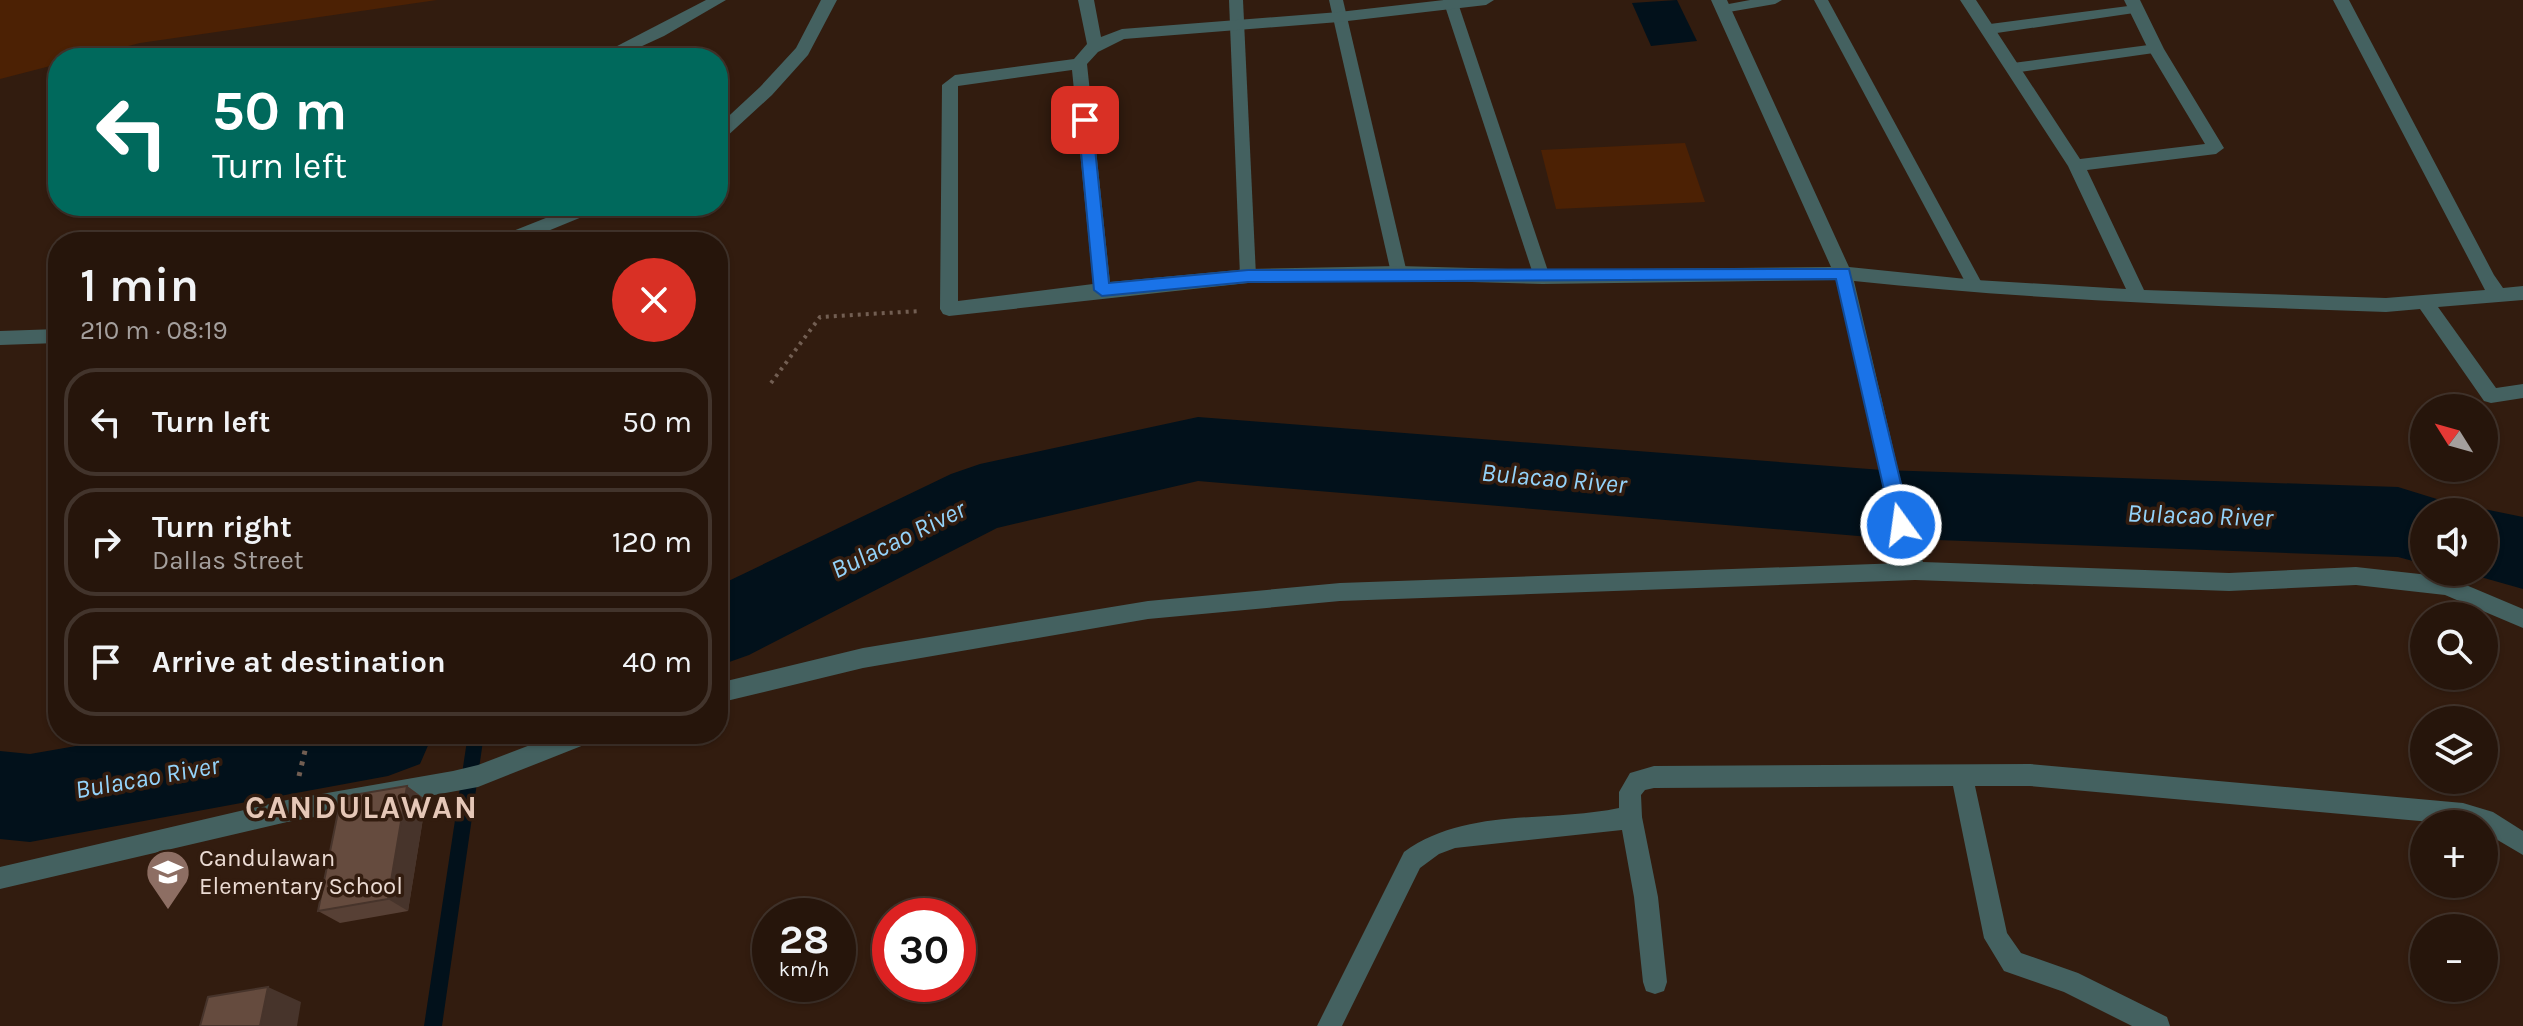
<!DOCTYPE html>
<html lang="en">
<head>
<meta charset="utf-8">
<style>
  body { margin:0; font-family:Karla,sans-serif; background:#2e1e14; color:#f1f3f6; height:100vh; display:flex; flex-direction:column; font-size:30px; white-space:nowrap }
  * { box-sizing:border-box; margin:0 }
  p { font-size:26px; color:#a49f9d }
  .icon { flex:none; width:44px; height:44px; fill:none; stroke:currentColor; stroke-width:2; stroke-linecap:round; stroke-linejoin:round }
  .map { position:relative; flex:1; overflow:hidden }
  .side { position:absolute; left:48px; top:232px; width:680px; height:512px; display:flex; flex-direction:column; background:#26150b; border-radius:32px; box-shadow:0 2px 6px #0004,0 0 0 2px #42342c }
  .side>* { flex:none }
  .hud { position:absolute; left:48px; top:48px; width:680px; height:168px; border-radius:32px; box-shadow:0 2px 6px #0004,0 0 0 2px #42342c; background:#00695c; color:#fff; overflow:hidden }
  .needle { width:52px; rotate:307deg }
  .buttons { position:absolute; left:2410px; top:394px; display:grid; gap:16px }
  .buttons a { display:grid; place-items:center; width:88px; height:88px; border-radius:50%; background:#26150b; box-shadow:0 2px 6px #0004,0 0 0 2px #42342c; font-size:40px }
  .speed { position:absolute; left:752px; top:898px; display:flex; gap:16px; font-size:40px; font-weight:700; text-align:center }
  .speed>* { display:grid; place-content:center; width:104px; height:104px; border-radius:50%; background:#26150b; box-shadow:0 2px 6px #0004,0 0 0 2px #42342c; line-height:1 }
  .speed small { font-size:20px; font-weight:400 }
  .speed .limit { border:12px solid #d22; background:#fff; color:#111 }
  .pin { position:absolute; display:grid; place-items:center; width:68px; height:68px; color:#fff; margin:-34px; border-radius:16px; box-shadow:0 4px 12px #0006 }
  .me { position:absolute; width:88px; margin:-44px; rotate:346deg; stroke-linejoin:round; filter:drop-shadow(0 0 6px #0008) }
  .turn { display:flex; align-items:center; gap:28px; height:168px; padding:0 32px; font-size:36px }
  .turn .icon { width:104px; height:104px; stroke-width:2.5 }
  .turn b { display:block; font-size:56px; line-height:68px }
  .round { display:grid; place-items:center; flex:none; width:84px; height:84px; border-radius:42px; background:#2e1e14 }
  .summary { display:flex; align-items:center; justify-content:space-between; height:136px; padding:0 32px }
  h1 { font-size:48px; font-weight:600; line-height:60px }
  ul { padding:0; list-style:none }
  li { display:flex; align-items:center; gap:24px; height:108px; margin:0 16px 12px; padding:0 16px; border:4px solid #42342c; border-radius:32px }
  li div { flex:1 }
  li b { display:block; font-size:30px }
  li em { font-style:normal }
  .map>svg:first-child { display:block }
  .green { fill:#4c2104 }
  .water { fill:#02111b }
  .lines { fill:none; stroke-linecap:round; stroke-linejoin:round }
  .stream { fill:#02111b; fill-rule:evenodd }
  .river { fill:#02111b; fill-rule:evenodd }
  .path-far1 { stroke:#725e52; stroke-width:4; stroke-dasharray:3 5; stroke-linecap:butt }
  .path { stroke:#725e52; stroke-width:5; stroke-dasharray:4 7; stroke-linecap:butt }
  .lane { fill:#446160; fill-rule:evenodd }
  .street { fill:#446160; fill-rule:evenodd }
  .wall { fill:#574035 }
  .shaded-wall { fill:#47342b }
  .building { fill:#654b3e; stroke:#47342b; stroke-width:2 }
  .route { fill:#1a73e8; stroke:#114b97; stroke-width:2 }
  .labels { text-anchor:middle; stroke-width:7; stroke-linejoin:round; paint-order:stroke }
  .poi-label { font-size:24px; fill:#ebdbd3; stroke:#321c0f; text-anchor:start }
  .water-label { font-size:26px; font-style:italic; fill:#94d3fa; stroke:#321c0f }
  .district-label { font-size:32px; font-weight:bold; letter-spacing:2px; fill:#e5c7b7; stroke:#321c0f }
</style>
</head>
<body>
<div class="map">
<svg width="2523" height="1026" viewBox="0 0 2523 1026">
  <rect width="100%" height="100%" fill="#321c0f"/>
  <g class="green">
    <path d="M0 0H437L140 43 82 58H58V64L0 79Z"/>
    <path d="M1685 143 1705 202 1556 209 1541 150Z"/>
  </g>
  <path class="water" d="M1677 0 1697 41 1651 46 1632 3Z"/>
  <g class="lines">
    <path class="stream" d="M468 734H484L442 1026H424Z"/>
    <g class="river">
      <path d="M1198 417 1882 470 2398 487 2453 504 2457 512H2424V564L2398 557 1882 538 1198 481 997 528 749 655 718 666V586L951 474 980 464Z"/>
      <path d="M2484 509 2523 517V589L2463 572H2484V512H2474Z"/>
      <path d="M145 734H433L420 764 388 776 30 842 0 839V751L30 754Z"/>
    </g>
    <path class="path-far1" d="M771 383 820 317 920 311"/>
    <path class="path" d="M299 776 309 734"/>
    <g class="lane">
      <path d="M1229 0H1243L1256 276 1248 282 1240 276Z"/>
      <path d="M1329 0H1343L1407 273 1399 279 1391 273Z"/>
      <path d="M1443 0H1457L1550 277 1548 281 1542 283 1534 277Z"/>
      <path d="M1750 0H1782L1775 4 1723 13 1716 9 1718 6Z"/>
      <path d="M1814 0H1828L1984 287 1982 291H1970Z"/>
      <path d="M2136 5 2143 9 2141 12 1990 34 1983 29 1990 24Z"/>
      <path d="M2156 44 2163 49 2161 52 2013 73 2006 68 2013 63Z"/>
    </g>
    <g class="street">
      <path d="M706 0H726L664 36 616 58H594Z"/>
      <path d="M821 0H837L808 55 772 95 724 139 718 141V126L760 87 796 48Z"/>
      <path d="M1078 0H1094L1101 37 1122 29 1339 12 1444 0H1494L1486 5 1339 22 1124 39 1098 52 1087 64 1110 282 1248 269 1399 266 1542 270 1831 267 1711 0H1727L1849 267 1976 280 2126 289 2068 166 1960 0H1976L2080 159 2205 144 2148 49 2124 0H2140L2164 49 2224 148 2216 154 2087 170 2144 290 2386 298 2485 290 2333 0H2349L2494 275 2503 288 2523 286V300L2438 307 2496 388 2523 384V398L2491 403 2484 401 2420 309 2386 312C2208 306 2031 300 1854 281L1911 525 1923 562 2229 573 2356 567 2447 577 2523 609V628L2445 595 2356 585 2229 591 1915 580 1340 601 1148 619 863 668 718 703V683L863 648 1148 601 1340 583 1902 563 1836 280 1542 284 1399 280 1248 283 949 316 943 314 940 309 942 85 955 75 1074 59 1087 44ZM1072 70 1093 284 958 301V86Z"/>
      <path d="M576 206H602L599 210 521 242H495L498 237Z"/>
      <path d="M58 329V343L0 345V331Z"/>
      <path d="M559 734H597L594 741 478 787 287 822 0 889V867L287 800 453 771 478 765Z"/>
      <path d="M2030 764 2463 803 2493 812 2523 831V855L2484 832V824H2453L2030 786H1975L2007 933 2021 953 2078 973 2167 1017 2170 1026H2132L2064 992 2004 971 1984 938 1953 786 1654 788 1645 790 1641 795 1642 817 1658 897 1667 982 1664 991 1655 994 1646 991 1643 982 1634 897 1622 830 1455 848 1439 854 1420 868 1342 1026H1317L1404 852C1466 807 1548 823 1619 808V792L1630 773 1654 766Z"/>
    </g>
  </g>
  <path class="wall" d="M407 786 426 800 408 911 340 923 318 911Z"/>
  <g class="shaded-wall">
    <path d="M407 786 426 800 408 911 388 899Z"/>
    <path d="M268 987 301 1002 297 1026H260Z"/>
  </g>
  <g class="building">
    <path d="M407 786 388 899 318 911 341 797Z"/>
    <path d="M268 987 260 1026H200L208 997Z"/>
  </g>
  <path class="route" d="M1085 115 1092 120 1109 283 1248 270 1849 269 1911 525 1908 530H1895L1892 525 1836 279 1248 282 1102 296 1094 290 1078 120Z"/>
  <defs>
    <g id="school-pin" transform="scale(2.3)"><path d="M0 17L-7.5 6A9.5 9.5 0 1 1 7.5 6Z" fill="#8d6e63" stroke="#321c0f"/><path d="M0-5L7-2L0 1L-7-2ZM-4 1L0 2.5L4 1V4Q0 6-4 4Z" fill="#fff"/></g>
  </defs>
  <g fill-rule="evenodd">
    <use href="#school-pin" x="168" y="872"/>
  </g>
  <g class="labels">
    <g class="poi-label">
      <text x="199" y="866">Candulawan<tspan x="199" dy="28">Elementary School</tspan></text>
    </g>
    <g class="water-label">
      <text transform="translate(1554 478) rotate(5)" y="9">Bulacao River</text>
      <text transform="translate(2200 515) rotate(2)" y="9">Bulacao River</text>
      <text transform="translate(898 539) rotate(-26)" y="9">Bulacao River</text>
      <text transform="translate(147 777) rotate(-10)" y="9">Bulacao River</text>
    </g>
    <g class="district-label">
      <text x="362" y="818">CANDULAWAN</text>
    </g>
  </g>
</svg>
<div class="buttons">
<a><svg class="needle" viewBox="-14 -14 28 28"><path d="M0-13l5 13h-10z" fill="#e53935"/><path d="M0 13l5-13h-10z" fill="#a49f9d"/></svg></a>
<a><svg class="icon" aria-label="sound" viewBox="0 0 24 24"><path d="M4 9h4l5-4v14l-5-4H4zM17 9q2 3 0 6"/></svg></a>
<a><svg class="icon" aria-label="search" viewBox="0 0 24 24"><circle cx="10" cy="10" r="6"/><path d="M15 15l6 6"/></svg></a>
<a><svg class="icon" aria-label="layers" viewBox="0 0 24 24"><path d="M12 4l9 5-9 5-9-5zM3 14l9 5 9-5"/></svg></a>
<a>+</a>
<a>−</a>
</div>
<div class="speed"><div>28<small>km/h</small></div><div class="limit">30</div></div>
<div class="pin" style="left:1085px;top:120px;background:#d93025"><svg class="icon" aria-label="arrive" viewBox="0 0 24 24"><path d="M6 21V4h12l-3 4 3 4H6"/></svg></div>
<svg class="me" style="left:1901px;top:525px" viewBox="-20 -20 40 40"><circle r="17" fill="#1a73e8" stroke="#fff" stroke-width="3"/><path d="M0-11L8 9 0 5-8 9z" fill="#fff"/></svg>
<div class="hud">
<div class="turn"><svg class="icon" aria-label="left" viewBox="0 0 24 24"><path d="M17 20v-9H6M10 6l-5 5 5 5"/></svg><div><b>50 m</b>Turn left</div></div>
</div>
<section class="side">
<div class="summary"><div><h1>1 min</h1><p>210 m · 08:19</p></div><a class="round" style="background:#d93025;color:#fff"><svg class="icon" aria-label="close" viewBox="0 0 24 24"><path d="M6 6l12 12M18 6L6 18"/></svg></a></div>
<ul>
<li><svg class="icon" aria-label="left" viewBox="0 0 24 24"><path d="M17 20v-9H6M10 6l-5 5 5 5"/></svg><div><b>Turn left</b></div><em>50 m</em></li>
<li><svg class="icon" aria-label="right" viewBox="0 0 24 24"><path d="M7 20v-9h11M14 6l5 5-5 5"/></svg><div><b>Turn right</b><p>Dallas Street</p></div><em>120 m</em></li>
<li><svg class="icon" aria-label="arrive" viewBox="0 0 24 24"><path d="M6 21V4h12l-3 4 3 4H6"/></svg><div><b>Arrive at destination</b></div><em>40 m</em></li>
</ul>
</section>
</div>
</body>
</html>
